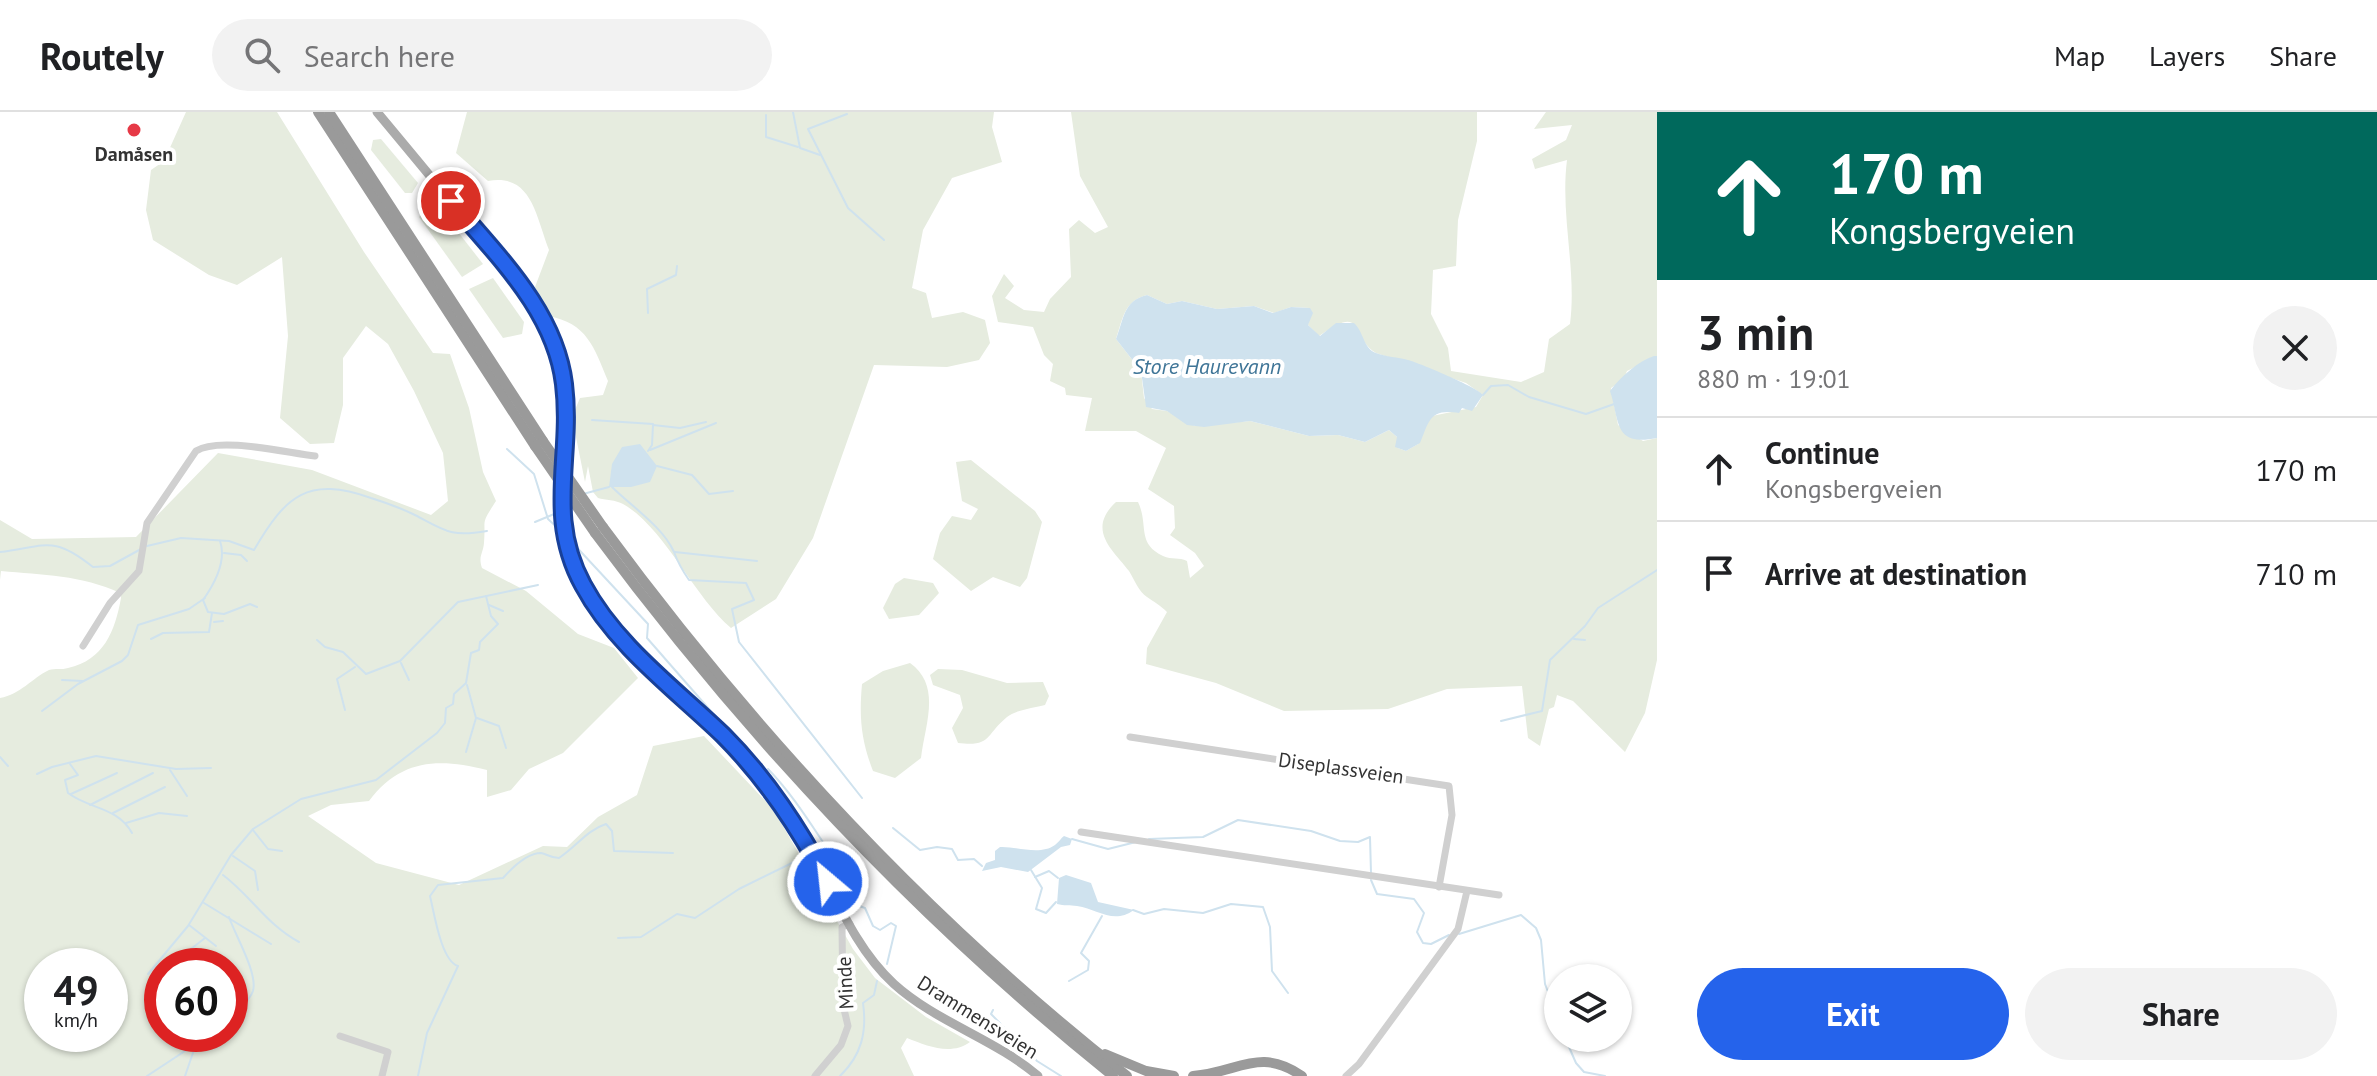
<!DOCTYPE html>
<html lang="en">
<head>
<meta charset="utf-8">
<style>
  body { margin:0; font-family:"PT Sans",sans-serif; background:#f2f2f2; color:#202124; height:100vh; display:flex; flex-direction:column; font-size:30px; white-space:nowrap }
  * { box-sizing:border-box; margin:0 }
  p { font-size:26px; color:#757577 }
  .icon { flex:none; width:44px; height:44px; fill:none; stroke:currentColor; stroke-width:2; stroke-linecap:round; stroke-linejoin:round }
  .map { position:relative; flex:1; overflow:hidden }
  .sheet { display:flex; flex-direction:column; background:#fff; width:720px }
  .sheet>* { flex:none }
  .hud { background:#00695c; color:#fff; overflow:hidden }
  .fabs { position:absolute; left:1544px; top:852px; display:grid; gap:16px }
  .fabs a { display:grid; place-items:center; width:88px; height:88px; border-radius:50%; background:#fff; box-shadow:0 2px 6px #0004; font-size:40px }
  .speed { position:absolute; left:24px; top:836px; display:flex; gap:16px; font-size:40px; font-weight:700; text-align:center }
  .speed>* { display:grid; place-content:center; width:104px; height:104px; border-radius:50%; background:#fff; box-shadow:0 2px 6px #0004; line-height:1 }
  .speed small { font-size:20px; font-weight:400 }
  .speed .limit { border:12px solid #d22; background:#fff; color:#111 }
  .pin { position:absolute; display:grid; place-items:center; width:68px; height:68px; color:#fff; margin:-34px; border:4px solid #fff; border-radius:50%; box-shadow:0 2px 8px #0007 }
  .me { position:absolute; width:88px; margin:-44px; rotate:332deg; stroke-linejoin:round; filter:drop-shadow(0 0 6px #0008) }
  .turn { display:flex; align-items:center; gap:28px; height:168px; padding:0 40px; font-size:36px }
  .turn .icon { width:104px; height:104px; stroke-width:2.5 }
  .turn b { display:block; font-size:56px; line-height:68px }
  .round { display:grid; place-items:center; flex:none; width:84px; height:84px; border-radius:42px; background:#f2f2f2 }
  .head { display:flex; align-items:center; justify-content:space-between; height:136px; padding:0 40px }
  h1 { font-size:48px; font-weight:700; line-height:60px }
  .primary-button { display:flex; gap:16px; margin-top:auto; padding:16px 40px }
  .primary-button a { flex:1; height:92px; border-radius:48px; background:#2563eb; color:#fff; font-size:32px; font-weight:700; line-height:92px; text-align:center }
  .primary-button a+a { background:#f2f2f2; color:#202124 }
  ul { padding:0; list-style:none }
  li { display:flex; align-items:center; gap:24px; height:104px; padding:0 40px; border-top:2px solid #e0e0e0 }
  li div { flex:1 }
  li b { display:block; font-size:30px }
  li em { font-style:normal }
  header { display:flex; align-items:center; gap:48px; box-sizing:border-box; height:112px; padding:0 40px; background:#fff; border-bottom:2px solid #e0e0e0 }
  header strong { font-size:38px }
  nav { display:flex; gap:44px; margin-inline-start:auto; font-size:28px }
  .search { width:560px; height:72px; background:#f2f2f2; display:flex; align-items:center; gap:20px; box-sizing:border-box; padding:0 28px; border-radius:44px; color:#757577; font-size:30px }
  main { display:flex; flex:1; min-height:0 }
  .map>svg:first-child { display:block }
  .green { fill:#e6ecdf; fill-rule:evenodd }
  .water { fill:#cfe2ee }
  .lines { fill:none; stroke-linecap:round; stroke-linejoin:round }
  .stream { stroke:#cfe2ee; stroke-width:2 }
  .minor { stroke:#d0d0d0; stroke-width:7 }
  .major { stroke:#ababab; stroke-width:9 }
  .highway { stroke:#9a9a9a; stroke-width:10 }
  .highway-bridge { stroke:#9a9a9a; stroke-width:10 }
  .route-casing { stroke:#184099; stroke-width:20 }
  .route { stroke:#2563eb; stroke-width:14 }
  .poi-dot { fill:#e63946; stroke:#fff; stroke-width:3 }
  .labels { text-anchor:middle; stroke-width:8; stroke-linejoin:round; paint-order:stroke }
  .poi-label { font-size:20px; font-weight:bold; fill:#333; stroke:#fff }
  .street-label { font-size:20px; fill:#333; stroke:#fff }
  .water-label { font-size:22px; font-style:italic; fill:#3f7597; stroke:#fff }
</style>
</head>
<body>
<header>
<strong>Routely</strong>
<div class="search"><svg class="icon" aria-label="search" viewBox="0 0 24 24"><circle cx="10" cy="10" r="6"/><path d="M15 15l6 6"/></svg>Search here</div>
<nav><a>Map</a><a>Layers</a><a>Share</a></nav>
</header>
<main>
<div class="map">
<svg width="1657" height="964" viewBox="0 0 1657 964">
  <rect width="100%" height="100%" fill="#fff"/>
  <g class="green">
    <path d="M186 0H277L364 140 433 241 450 242 469 296 483 360 496 389C480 414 486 405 484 431 483 442 478 444 482 456L526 479 578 522 614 536 638 566 563 641 529 657 511 678 487 685V658C438 646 401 647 369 689L331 693 308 704 376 751 459 773 543 734 567 735 598 705 637 683 653 634 704 624 774 698 853 837 875 866 926 905 970 930C951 944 927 934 907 926L901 936 914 964H0V586C21 582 31 567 49 558 55 556 62 558 68 556 104 548 115 519 121 486L120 481C82 463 42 463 1 459L0 468V408L32 427 136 425 218 341 312 358 431 403 448 389 443 341 414 279 388 232 366 214 343 246V293L334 331 310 332 280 306 288 224 282 145 237 173 209 163 153 128 146 98 151 58 164 49ZM42 854H110V922H42ZM162 854H230V922H162Z"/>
    <path d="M467 0H994L992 15 1002 50 952 66 923 118 912 176 926 181 932 206 963 200 985 208 990 231 979 248 947 255 874 253 813 426 776 487 731 516C695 486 664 415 623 392 616 388 605 388 598 386L593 380 588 354 585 370 572 305 580 286 603 283 608 269C594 235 587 211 548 204L535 175 549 138C536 105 532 61 488 69L456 41Z"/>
    <path d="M1071 0H1477V29L1458 108 1456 154 1433 158 1431 202 1448 236 1451 259 1521 270 1544 260 1549 227 1570 212C1577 158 1560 103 1567 48L1535 57 1532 47 1566 28 1572 13 1534 17 1546 0H1657V244L1627 259 1623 268 1611 276 1618 313 1643 329 1657 326V548L1645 601 1625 640 1573 589 1557 583 1554 595 1549 597 1540 634 1528 626 1522 574 1447 577 1388 597 1284 599 1216 571 1146 552 1147 536 1167 500C1160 493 1154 490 1147 485 1139 480 1134 467 1129 459 1113 438 1086 418 1116 390H1138C1149 413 1136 431 1163 444 1172 448 1179 445 1187 449L1190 466 1204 454 1195 441 1170 423 1175 416 1174 394 1148 377 1166 336 1136 319H1085L1092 286 1066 283 1065 276 1050 269 1053 252 1044 243 1033 215 998 210 992 184 1004 162 1014 174 1005 186 1024 198 1044 200 1050 187 1071 165 1069 117 1079 108 1095 121 1108 115 1080 64ZM1147 183 1167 192 1182 189 1217 197 1254 194 1274 201 1291 195 1310 196 1308 213 1319 224C1366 191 1348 223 1376 241L1466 271 1483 283 1476 295 1432 304 1424 312 1418 332 1406 339 1398 336 1397 325 1389 318 1365 330 1338 323 1309 324 1250 309 1195 314 1167 299 1152 297 1144 286 1141 259 1116 227C1123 206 1124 189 1147 183Z"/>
    <path d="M381 27 418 71 412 81H405L371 38 373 28Z"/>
    <path d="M437 93 483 152 462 165 419 105 427 95Z"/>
    <path d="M493 166 524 210 522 222 503 226 469 177Z"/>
    <path d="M971 348 1035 399 1042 410 1027 466 1020 475 993 465 971 479 933 447 940 421 952 404 971 408 978 397 962 389 956 350Z"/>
    <path d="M904 466 933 471 939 481 919 503 889 507 883 496 895 472Z"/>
    <path d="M910 551C942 574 925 612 921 646L895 666 873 659C861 628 859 605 862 572L883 559Z"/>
    <path d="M938 557 962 558 1007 571 1043 570 1049 584 1045 593C1034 596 1015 598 1007 605 985 623 992 635 958 631L952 616 963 596 960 583 933 573 930 563Z"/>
  </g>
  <g class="water">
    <path d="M1147 183 1167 192 1182 189 1217 197 1254 194 1273 201 1291 195 1310 196 1313 201 1308 213 1320 224 1336 211H1354C1364 220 1363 236 1376 241 1386 245 1398 245 1408 248 1419 251 1477 275 1483 283L1472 299 1462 296 1459 301C1429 296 1429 310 1420 331L1406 339 1395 335 1397 325 1389 318 1365 330 1338 323 1309 324 1250 309 1204 315 1187 313 1167 299 1146 295 1141 259 1116 227C1124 207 1123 189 1147 183Z"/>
    <path d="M1654 244H1657V326C1613 335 1620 309 1610 279 1622 263 1639 249 1654 244Z"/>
    <path d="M640 332 657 354 650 370 631 375H609L612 352 622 335Z"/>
    <path d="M1064 724 1072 727 1070 733 1061 735 1028 760 1001 755 982 759 986 751 995 748V739L1000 735C1015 734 1040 744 1055 733 1059 730 1061 726 1064 724Z"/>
    <path d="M1066 763 1091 771 1098 790 1134 798C1113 813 1098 797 1077 794 1070 793 1064 794 1057 792L1059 766Z"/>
  </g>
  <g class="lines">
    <g class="stream">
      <path d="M793 0 800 36 820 43"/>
      <path d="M847 2 808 17 848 96 884 128"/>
      <path d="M766 3V25L798 35"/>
      <path d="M648 201 647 177 676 163 677 154"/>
      <path d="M1483 283 1491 274 1508 273 1529 285 1586 302 1617 291"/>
      <path d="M592 308 653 312"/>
      <path d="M507 337 534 362 548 407 562 420"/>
      <path d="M650 338 716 311"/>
      <path d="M648 339 652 333 653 313 680 316 706 310"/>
      <path d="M657 354 692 363 709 382 733 379"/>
      <path d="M612 375C631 394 663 415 674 440 678 451 682 458 689 468L746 471 754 488 732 497 739 530 862 686"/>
      <path d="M583 382 609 375"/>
      <path d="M535 410 559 400"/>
      <path d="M569 427 648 512 647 526 716 605"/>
      <path d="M220 429C227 449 215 471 203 488L208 500 224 502 250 492 257 495"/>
      <path d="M147 434 181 426 229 429 254 438C286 383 308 364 371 386 387 391 403 397 417 404 447 420 452 425 487 419"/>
      <path d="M0 440C47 434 53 423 93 455L110 454 141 437"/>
      <path d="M675 440 757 449"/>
      <path d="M224 441 241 443 247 449"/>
      <path d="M489 493 503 499"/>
      <path d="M214 510 223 509"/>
      <path d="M151 527 163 521 209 520 212 501"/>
      <path d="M1574 527 1585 528"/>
      <path d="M317 528 325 535 343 540 366 562 400 549 458 490 538 473"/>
      <path d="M401 551 409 568"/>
      <path d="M62 568 83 569"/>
      <path d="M345 598 337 567 355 555"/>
      <path d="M42 599 78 572 122 549 128 543 138 513 189 497 205 486"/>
      <path d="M477 606 499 614 506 636"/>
      <path d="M1501 609 1542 599 1550 548 1585 514 1598 496 1657 458"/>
      <path d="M466 640 476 606 467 573"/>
      <path d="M0 645 8 654"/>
      <path d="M70 652 78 663 65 668 68 681C89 697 118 695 132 721"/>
      <path d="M768 657C804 694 825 739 858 778L861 783 859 794 865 796 873 814 880 818 891 811 896 814 887 852"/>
      <path d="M170 658 187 684"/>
      <path d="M37 662 52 655 96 644 176 657 211 656"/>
      <path d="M71 682 117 661"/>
      <path d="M90 693 153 661"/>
      <path d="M113 701 165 675"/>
      <path d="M126 711 159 701 187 704"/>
      <path d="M893 716 920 738 937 735 952 737 958 748 974 747 982 754"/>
      <path d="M253 718 268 737 282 739"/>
      <path d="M1072 727 1108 737 1136 730"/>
      <path d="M1149 727 1203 725 1238 708 1311 719 1340 729 1358 730 1370 725 1371 761"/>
      <path d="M233 744 255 759 258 778"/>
      <path d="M1031 758 1042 776 1036 797 1046 801 1056 790"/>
      <path d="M223 763C251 784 267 813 299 830"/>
      <path d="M1035 765 1049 759 1058 766"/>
      <path d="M1371 768 1377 782 1414 787 1424 801 1417 820 1423 831 1431 832 1449 823"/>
      <path d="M204 791 271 832"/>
      <path d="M1133 798 1144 802 1164 797 1203 801 1231 792 1263 795 1270 815 1272 859 1288 881"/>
      <path d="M229 805C235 823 258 861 253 879 248 893 232 899 230 916"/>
      <path d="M189 813 216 834"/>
      <path d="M1459 822 1521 803 1536 816 1541 828 1545 872 1558 906"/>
      <path d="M618 826 641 825 677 802 695 806 739 777 796 749"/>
      <path d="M187 840 205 826"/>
      <path d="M148 862 188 814 231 743 253 717 301 687 376 668 437 621 445 611 446 596 453 592 454 582 466 571 471 541 479 538 480 530 498 512 491 504 486 484"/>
      <path d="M1069 869 1088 858 1089 849 1081 841 1102 804"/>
      <path d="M993 898 991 902 1037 949 1061 964"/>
      <path d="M1565 926 1576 951 1584 960 1605 964"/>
      <path d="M147 964 188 937 222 922"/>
      <path d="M185 964 195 935"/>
      <path d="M418 964 427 921 458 854C441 849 434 800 430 784L438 773 503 766C511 757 527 741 541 741 547 742 551 746 559 746 576 735 587 718 606 712L612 719 614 739 673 741"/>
      <path d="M840 964C862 943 867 919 863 891L874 883 877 869"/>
    </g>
    <g class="minor">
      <path d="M83 534 110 491 139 459 147 411 196 339C219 324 287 341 315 344"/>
      <path d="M1130 625 1449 674 1452 703 1439 775"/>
      <path d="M1081 720 1499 783"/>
      <path d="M340 924 388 940 382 964"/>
      <path d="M815 964 841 933 848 914 843 893 842 815 850 812"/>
      <path d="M1346 964 1359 952 1458 817 1467 779"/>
    </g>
    <path class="major" d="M377 0C407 36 437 72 467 109 507 157 554 204 563 269 573 335 547 398 577 463 608 529 674 575 724 625 749 650 771 677 791 705 828 759 845 827 894 872 936 910 995 927 1038 964"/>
    <g class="highway">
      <path d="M318 0 535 334"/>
      <path d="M329 0 543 329"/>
      <path d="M603 415C754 620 927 807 1127 964"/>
      <path d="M595 421C745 623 916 806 1113 964"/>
      <path d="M1105 942 1146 959 1174 964"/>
      <path d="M1193 964C1238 961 1259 934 1302 964"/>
    </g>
    <g class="highway-bridge">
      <path d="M543 329 603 415"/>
      <path d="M535 334 595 421"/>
    </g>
  </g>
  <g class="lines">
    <g class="route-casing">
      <path id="route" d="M451 89C496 143 555 198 564 272 573 344 545 404 583 473 615 533 675 577 723 623 767 667 799 717 828 770"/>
    </g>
    <use href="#route" class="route"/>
  </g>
  <circle class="poi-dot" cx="134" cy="18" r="8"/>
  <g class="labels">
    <g class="poi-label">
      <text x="134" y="49">Damåsen</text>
    </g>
    <g class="street-label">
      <text transform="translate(1341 656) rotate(8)" y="7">Diseplassveien</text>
      <text transform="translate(845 871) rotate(-93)" y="7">Minde</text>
      <text transform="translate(978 905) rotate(32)" y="7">Drammensveien</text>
    </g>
    <g class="water-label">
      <text x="1207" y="262">Store Haurevann</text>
    </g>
  </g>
</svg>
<div class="fabs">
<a><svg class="icon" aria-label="layers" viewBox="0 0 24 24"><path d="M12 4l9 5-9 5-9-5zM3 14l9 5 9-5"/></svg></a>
</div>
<div class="speed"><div>49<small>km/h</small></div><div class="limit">60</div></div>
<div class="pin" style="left:451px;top:89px;background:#d93025"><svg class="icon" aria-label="arrive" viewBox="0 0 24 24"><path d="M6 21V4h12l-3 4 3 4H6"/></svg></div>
<svg class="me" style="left:828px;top:770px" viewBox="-20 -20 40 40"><circle r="17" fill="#2563eb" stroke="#fff" stroke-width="3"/><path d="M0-11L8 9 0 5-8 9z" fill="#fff"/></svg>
</div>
<section class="sheet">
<div class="hud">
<div class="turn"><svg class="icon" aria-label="ahead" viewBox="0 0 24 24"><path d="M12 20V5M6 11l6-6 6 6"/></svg><div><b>170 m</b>Kongsbergveien</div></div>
</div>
<div class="head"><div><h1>3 min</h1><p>880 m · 19:01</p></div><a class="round"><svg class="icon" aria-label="close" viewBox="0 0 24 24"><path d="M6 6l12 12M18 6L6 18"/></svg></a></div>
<ul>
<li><svg class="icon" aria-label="ahead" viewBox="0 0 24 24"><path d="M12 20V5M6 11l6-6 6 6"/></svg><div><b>Continue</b><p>Kongsbergveien</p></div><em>170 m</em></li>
<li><svg class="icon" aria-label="arrive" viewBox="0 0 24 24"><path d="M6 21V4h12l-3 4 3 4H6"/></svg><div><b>Arrive at destination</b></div><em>710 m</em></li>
</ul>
<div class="primary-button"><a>Exit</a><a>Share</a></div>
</section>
</main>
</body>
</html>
